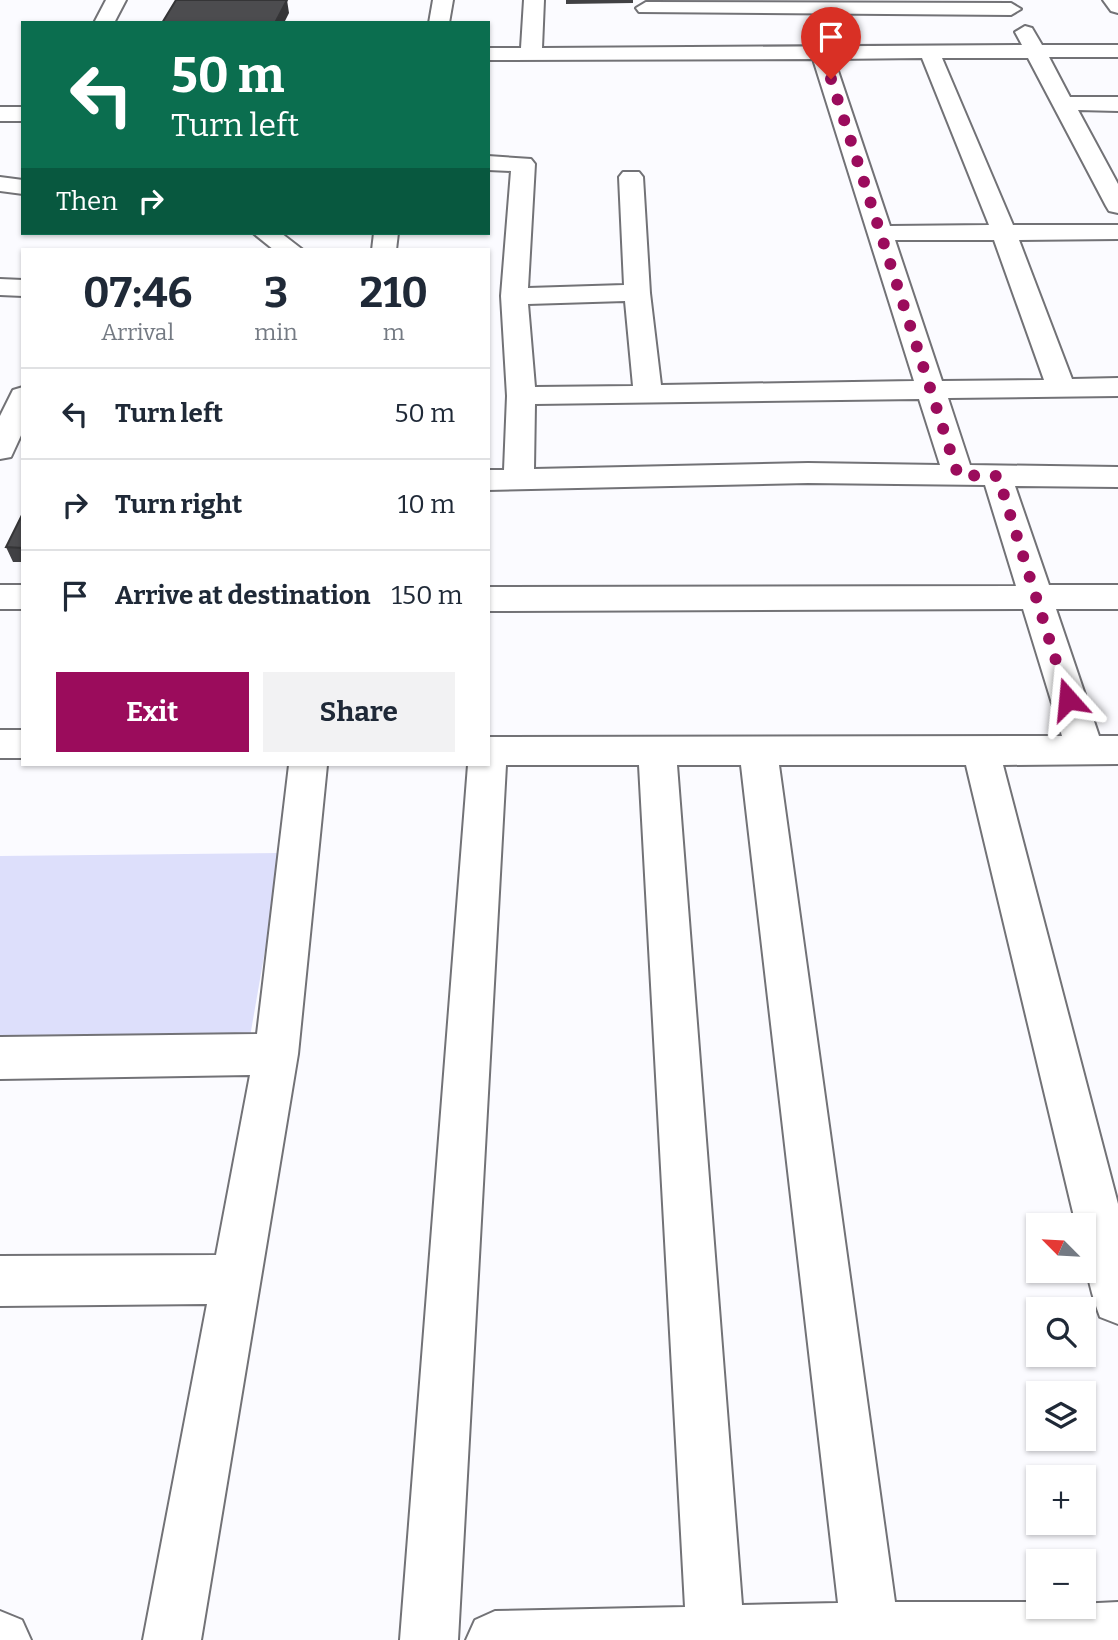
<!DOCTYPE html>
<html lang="en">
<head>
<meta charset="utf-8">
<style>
  body { margin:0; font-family:Bitter,serif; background:#f2f2f3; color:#1f2937; height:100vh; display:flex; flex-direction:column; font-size:26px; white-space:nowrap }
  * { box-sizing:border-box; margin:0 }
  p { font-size:23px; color:#747a83 }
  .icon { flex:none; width:38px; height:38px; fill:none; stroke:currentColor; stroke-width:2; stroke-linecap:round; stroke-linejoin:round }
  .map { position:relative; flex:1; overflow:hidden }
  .side { position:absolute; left:21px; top:248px; width:469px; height:518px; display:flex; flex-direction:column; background:#fff; border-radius:0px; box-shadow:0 2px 5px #0004 }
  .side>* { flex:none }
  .hud { position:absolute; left:21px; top:21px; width:469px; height:214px; border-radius:0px; box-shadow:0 2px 5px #0004; background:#0b6e4f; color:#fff; overflow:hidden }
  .needle { width:46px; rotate:294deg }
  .fabs { position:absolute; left:1026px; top:1213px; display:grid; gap:14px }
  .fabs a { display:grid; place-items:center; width:70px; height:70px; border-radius:0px; background:#fff; box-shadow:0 2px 5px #0004; font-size:35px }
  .pin { position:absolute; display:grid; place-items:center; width:60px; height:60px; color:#fff; margin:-72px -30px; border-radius:50% 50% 50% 0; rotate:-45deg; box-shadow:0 0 7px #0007 }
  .pin .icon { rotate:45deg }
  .me { position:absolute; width:77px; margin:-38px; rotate:342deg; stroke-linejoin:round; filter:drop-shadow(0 0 5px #0008) }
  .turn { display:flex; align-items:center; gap:24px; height:147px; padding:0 35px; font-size:32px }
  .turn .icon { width:91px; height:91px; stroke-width:2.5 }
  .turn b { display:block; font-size:49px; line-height:60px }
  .then { display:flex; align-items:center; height:66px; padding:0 35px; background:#0003; gap:14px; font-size:26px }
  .eta { display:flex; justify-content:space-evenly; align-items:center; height:119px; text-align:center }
  .eta b { font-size:42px; font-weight:700; line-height:49px }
  .primary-button { display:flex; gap:14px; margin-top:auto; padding:14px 35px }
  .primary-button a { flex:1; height:80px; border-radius:0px; background:#9b0c5c; color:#fff; font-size:28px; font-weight:700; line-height:80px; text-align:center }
  .primary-button a+a { background:#f2f2f3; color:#1f2937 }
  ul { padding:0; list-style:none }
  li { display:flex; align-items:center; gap:21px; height:91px; padding:0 35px; border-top:2px solid #e0e1e3 }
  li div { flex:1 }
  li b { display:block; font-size:26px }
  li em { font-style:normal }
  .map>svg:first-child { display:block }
  .green { fill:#dddffb }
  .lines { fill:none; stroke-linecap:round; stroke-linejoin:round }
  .minor-casing { stroke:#727276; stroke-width:4 }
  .minor { fill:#fff; fill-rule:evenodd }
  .wall { fill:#414144 }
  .shaded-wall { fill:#353537 }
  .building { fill:#4c4c4f; stroke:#353537; stroke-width:2 }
  .route { stroke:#9b0c5c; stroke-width:12; stroke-dasharray:0 21.6 }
</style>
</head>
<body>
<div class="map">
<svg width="1118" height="1640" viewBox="0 0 1118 1640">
  <rect width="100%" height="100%" fill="#fbfbff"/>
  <path class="green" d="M282 853 247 1054 0 1055V856Z"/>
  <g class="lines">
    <g class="minor-casing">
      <g id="minor">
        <path d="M106 0H126L114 23H94Z"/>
        <path d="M433 0H453L449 23H429Z"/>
        <path d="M524 0H544L542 48 1022 45 1015 32 1025 26 1032 28 1042 45H1118V57H1049L1070 97H1118V111L1078 110 1118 184V213L1109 211 1106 206 1028 58H942L1013 225H1118V239L1019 240 1072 379 1118 378V396L948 398 970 465 1118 467V487L1015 486 1049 585H1118V609H1056L1099 736H1118V764L1003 765 1118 1204V1324L1100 1317C1088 1286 1083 1257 1083 1225H1076L966 765H779L895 1602H1038V1606L1118 1602V1640H466L475 1620 495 1611 685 1607 639 765H506L458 1640H400L468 765H488V737L1062 736 1023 609 488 611V587L1016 586 985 485 808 483 488 490V470H504L507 396 501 296 511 171 488 170V156L531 159 535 164 528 288 624 285 619 177 623 172H639L643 177 650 293 661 385 914 381 813 59 488 60V48H521ZM922 58 989 225 890 226 834 59ZM895 240H994L1044 380 942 381ZM625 301 633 386 535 387 528 304ZM919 399 940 465 808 463 534 469 535 404ZM677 765H741L838 1603 742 1605Z"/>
        <path d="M1103 0H1118V13L1111 11Z"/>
        <path d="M646 2 1011 3 1021 9 1011 15 639 12 636 8Z"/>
        <rect x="0" y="107" width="23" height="14"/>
        <path d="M0 177 23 180V194L0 191Z"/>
        <path d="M253 233H281L303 250H274Z"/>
        <path d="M374 233H398L396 250H372Z"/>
        <path d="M0 279 23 280V296L0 295Z"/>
        <path d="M23 387V431L11 457 0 459V416L13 390Z"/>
        <rect x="0" y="585" width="23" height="24"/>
        <rect x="0" y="730" width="23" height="28"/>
        <path d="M289 765H327L298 1054 201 1640H143L207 1304 0 1306V1256L216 1255 250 1075 0 1079V1037L257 1034Z"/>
        <path d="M0 1611 22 1620 31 1640H0Z"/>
      </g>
    </g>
    <use href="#minor" class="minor"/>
  </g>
  <g class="wall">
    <path d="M566 0H633V3L566 4Z"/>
    <path d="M23 513V562H13L6 547Z"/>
  </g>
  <path class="shaded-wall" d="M287 0 289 13 284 23H275Z"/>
  <g class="building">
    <path d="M176 0H287L275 23H162Z"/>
    <path d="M23 513V548L6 547Z"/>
  </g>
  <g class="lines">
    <path class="route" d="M831 79 958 475 998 476 1068 699"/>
  </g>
</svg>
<div class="fabs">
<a><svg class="needle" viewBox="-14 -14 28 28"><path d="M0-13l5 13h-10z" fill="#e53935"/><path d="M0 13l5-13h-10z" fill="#747a83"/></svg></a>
<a><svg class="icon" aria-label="search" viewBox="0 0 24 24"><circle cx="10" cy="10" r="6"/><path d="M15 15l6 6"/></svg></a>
<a><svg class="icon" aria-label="layers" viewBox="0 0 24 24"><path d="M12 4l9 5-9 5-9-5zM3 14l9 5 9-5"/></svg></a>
<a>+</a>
<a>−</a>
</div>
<div class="pin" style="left:831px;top:79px;background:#d93025"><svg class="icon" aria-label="arrive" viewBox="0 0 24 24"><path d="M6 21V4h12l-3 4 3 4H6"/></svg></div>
<svg class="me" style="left:1068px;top:699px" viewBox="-20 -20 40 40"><path d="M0-17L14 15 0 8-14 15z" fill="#9b0c5c" stroke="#fff" stroke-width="4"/></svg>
<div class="hud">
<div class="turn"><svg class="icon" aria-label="left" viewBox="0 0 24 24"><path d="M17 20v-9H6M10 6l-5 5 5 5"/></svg><div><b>50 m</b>Turn left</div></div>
<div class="then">Then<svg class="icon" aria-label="right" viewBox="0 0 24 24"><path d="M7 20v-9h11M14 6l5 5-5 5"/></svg></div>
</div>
<section class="side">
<div class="eta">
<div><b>07:46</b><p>Arrival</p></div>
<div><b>3</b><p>min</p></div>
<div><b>210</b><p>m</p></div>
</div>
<ul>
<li><svg class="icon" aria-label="left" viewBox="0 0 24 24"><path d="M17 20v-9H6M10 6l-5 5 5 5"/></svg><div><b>Turn left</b></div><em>50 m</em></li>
<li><svg class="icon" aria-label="right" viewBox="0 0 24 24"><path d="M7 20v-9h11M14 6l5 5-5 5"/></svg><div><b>Turn right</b></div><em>10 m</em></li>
<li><svg class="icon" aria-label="arrive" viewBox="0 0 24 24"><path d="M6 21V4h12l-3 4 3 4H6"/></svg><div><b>Arrive at destination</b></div><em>150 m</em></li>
</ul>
<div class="primary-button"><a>Exit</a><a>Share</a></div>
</section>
</div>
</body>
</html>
